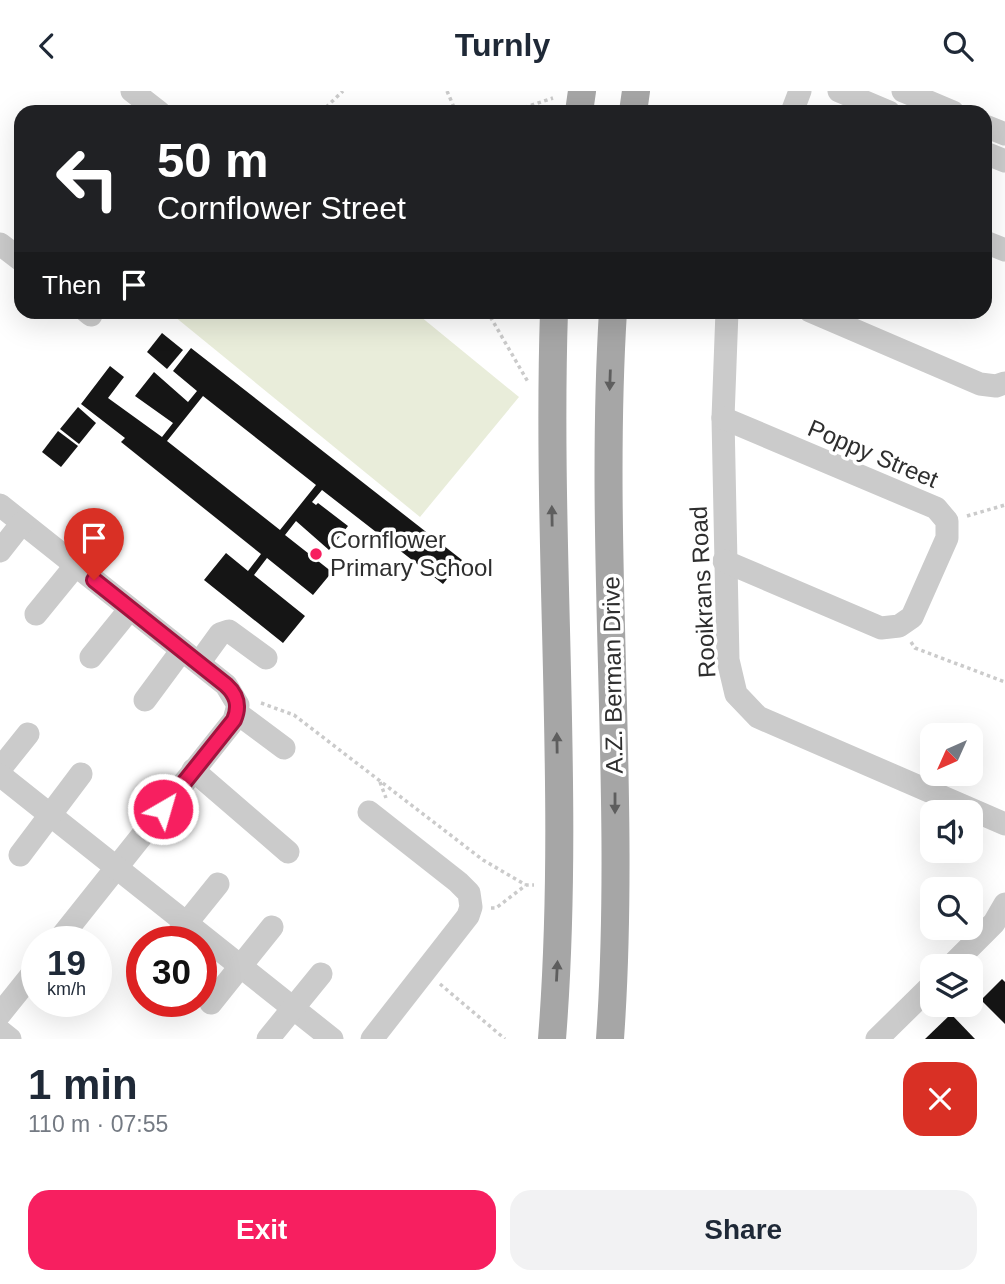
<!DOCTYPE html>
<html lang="en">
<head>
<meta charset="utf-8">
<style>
  body { margin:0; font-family:Helvetica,sans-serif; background:#f2f2f3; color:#1f2937; height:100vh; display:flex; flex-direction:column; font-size:26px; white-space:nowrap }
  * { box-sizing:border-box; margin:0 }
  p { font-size:23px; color:#747a83 }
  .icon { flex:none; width:38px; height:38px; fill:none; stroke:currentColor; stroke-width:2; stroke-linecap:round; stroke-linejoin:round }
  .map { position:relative; height:948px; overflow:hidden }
  .sheet { display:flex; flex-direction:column; background:#fff; flex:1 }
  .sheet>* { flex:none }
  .guide { position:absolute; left:14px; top:14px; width:978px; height:214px; border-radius:21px; box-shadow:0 7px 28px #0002; background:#202124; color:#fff; overflow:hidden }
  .needle { width:46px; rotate:225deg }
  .buttons { position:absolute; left:920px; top:632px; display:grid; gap:14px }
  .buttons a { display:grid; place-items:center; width:63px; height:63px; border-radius:14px; background:#fff; box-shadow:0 7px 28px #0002; font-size:35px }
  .speed { position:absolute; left:21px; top:835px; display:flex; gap:14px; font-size:35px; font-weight:700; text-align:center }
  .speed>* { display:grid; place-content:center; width:91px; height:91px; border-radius:50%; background:#fff; box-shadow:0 7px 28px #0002; line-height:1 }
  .speed small { font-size:18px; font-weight:400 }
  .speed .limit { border:10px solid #d22; background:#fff; color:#111 }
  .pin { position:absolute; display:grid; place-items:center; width:60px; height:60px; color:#fff; margin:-72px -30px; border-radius:50% 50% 50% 0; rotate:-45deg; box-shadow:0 0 7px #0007 }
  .pin .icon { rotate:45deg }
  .me { position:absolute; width:77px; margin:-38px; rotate:38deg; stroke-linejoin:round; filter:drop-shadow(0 0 5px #0008) }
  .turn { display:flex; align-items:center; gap:24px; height:147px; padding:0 28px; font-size:32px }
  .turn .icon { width:91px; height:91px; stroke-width:2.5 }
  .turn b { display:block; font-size:49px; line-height:60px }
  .then { display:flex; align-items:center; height:66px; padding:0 28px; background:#0003; gap:14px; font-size:26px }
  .round { display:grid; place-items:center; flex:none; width:74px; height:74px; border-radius:21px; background:#f2f2f3 }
  .head { display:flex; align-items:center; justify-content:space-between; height:119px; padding:0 28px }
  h1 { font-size:42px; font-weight:700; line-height:52px }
  .action { display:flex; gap:14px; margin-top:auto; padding:14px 28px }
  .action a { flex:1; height:80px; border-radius:21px; background:#f71f60; color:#fff; font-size:28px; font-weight:700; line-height:80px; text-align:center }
  .action a+a { background:#f2f2f3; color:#1f2937 }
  header { display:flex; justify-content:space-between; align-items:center; height:91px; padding:0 28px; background:#fff; font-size:32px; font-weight:700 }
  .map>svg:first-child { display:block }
  .green { fill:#e9edda }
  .building { fill:#151515; fill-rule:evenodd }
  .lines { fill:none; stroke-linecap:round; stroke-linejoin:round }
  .path { stroke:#cbcbcb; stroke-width:3.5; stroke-dasharray:3.5 3.5; stroke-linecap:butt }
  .minor { stroke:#cbcbcb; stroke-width:23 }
  .major { stroke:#a6a6a6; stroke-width:28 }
  .oneway { fill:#5e5e5e }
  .route-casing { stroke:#a1143e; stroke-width:18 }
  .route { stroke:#f71f60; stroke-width:12 }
  .poi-dot { fill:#f71f60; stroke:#fff; stroke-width:2.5 }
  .labels { text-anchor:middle; stroke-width:7; stroke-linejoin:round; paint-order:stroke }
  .street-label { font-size:24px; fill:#2e2e2e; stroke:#fff }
  .poi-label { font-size:24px; fill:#2e2e2e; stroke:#fff; text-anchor:start }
</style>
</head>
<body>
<header><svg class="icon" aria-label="back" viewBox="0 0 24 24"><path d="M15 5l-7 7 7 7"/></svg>Turnly<svg class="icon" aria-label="search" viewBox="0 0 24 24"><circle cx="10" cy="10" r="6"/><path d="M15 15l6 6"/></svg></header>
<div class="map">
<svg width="1005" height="948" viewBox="0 0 1005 948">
  <rect width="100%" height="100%" fill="#fff"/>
  <path class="green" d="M169 221H415L519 306 420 426Z"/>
  <g class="building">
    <path d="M162 242 183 259 167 278 147 261Z"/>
    <path d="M191 257 462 469 443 493 322 399 312 411 316 414 318 412 348 435 329 459 296 430 285 444 332 481 313 504 267 467 254 484 305 525 283 552 204 489 226 462 248 480 261 463 121 351 125 347 81 313 110 275 124 286 108 307 162 346 173 332 135 305 154 281 188 311 197 300 173 280ZM203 305 316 394 280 439 167 350Z"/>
    <path d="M78 316 96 332 79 353 60 338Z"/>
    <path d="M58 340 78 355 61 376 42 361Z"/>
    <path d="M1002 888 1005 891V933L981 909Z"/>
    <path d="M951 923 975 948H925Z"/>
  </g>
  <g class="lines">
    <g class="path">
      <path d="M447 0 456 21"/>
      <path d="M321 21 343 0"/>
      <path d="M511 21 553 7"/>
      <path d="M487 220 528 291"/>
      <path d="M967 425 1005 414"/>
      <path d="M911 551 915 557 1005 591"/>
      <path d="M261 612 294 624 483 769 526 794"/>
      <path d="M380 691 386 707"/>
      <path d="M491 817H496L526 794H534"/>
      <path d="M440 893 505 948"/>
    </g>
    <g class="minor">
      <path d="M132 0 159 21"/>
      <path d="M839 0 889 21"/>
      <path d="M903 0 953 21"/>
      <path d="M792 21 800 0"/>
      <path d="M985 35 1005 43"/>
      <path d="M985 62 1005 70"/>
      <path d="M985 151 1005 159"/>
      <path d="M0 153 21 169"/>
      <path d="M86 220 91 224"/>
      <path d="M727 220 723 327 728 569 736 603 758 626 1005 733"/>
      <path d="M810 220 980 293 996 295 1005 292"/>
      <path d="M723 327 936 417 947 430V447L912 526 899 535 881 537 724 470"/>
      <path d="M0 414 226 594 238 614 234 629 58 850"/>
      <path d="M0 460 22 432"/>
      <path d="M36 523 76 474"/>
      <path d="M91 566 130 518"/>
      <path d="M199 572 220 543 229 540 266 567"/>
      <path d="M145 609 182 559"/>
      <path d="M237 622 284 657"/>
      <path d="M0 678 28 643"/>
      <path d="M193 679 288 761"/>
      <path d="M0 684 332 948"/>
      <path d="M369 721 458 791 469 802 471 816 468 825 372 948"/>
      <path d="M20 764 81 683"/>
      <path d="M172 850 218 793"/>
      <path d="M951 875 994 832 1005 813"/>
      <path d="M211 912 272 836"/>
      <path d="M0 923 37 877"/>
      <path d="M0 940 10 948"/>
      <path d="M268 948 321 883"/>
      <path d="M877 948 933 893"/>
    </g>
    <g class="major">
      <path d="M579 21 582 0"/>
      <path d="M633 21 636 0"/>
      <path d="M552 948C571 706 546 463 554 220"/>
      <path d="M610 948C627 706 598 463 613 220"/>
    </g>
  </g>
  <defs><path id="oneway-solid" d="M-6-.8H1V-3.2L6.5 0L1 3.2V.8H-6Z" transform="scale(1.75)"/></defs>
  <g class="oneway">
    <use href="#oneway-solid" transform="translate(610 289) rotate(92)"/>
    <use href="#oneway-solid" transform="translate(552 425) rotate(-91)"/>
    <use href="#oneway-solid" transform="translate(557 652) rotate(-91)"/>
    <use href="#oneway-solid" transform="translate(615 712) rotate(90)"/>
    <use href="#oneway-solid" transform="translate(557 880) rotate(-87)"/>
  </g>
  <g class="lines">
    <g class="route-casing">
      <path id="route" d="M94 489 226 594C237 604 240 615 234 629L163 718"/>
    </g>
    <use href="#route" class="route"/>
  </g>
  <circle class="poi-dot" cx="316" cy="463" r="7"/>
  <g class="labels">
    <g class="street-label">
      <text transform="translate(873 363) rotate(23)" y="8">Poppy Street</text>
      <text transform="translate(703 501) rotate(-93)" y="8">Rooikrans Road</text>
      <text transform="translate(613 584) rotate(-91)" y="8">A.Z. Berman Drive</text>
    </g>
    <g class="poi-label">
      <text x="330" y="457">Cornflower<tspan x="330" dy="28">Primary School</tspan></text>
    </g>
  </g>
</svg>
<div class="buttons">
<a><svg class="needle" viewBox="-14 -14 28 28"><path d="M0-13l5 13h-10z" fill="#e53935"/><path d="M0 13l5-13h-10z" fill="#747a83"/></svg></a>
<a><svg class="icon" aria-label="sound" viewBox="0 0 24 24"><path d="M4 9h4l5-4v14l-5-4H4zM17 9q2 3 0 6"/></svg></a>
<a><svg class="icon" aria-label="search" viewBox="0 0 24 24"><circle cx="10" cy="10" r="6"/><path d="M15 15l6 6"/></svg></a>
<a><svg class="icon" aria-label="layers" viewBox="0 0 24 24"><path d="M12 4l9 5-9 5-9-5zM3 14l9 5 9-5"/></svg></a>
</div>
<div class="speed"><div>19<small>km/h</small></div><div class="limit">30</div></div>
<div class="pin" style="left:94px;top:489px;background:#d93025"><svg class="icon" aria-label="arrive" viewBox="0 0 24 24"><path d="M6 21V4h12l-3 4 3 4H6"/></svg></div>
<svg class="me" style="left:163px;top:718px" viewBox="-20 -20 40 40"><circle r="17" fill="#f71f60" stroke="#fff" stroke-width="3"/><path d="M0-11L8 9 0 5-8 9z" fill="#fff"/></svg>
<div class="guide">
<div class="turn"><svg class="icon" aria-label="left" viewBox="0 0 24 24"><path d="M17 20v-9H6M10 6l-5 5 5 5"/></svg><div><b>50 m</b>Cornflower Street</div></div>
<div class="then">Then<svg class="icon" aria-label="arrive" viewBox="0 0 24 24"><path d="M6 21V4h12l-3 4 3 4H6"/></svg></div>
</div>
</div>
<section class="sheet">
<div class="head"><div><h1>1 min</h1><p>110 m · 07:55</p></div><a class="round" style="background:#d93025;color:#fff"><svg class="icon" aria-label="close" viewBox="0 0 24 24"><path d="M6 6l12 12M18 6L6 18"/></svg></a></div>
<div class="action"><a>Exit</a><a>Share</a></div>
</section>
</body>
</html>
